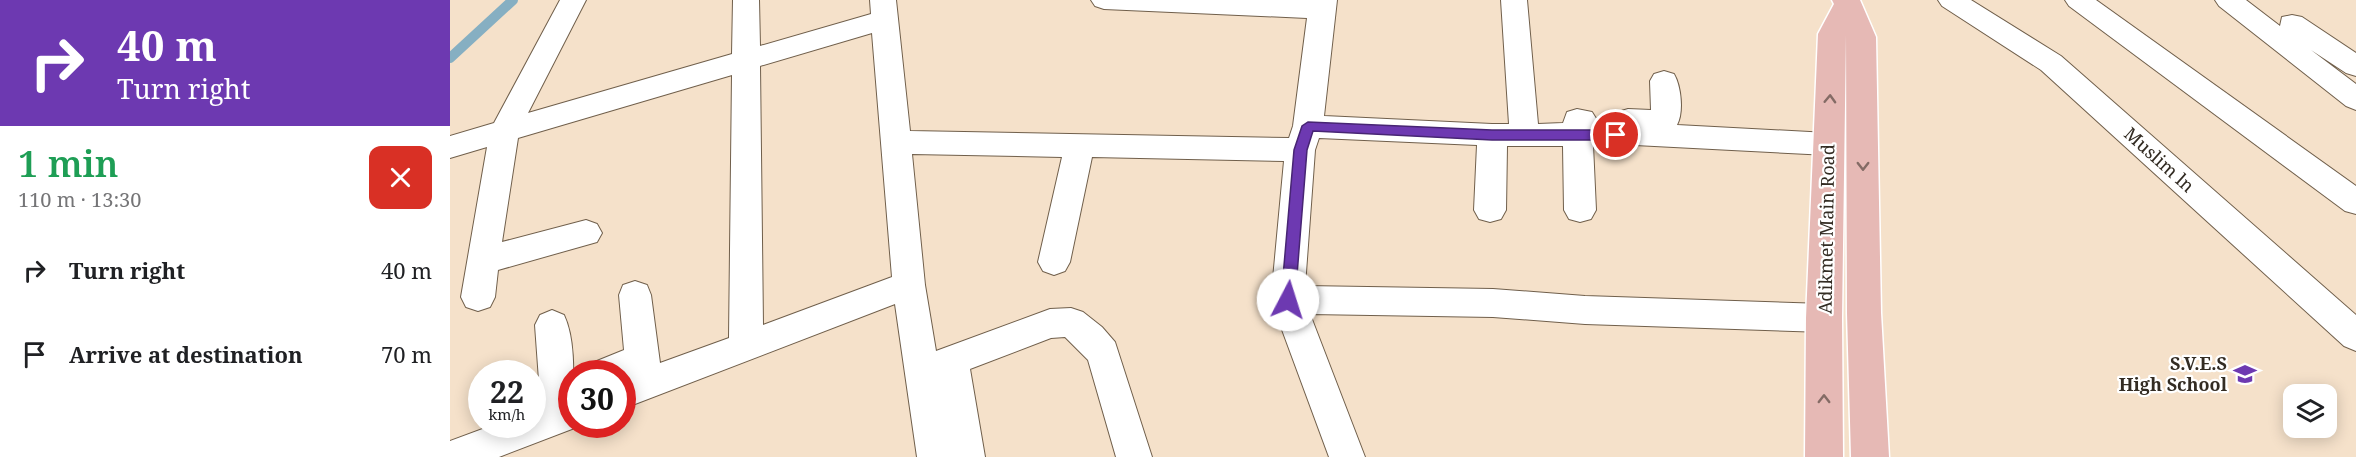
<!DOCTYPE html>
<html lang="en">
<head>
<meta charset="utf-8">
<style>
  body { margin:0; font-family:"Noto Serif",serif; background:#f6f6f6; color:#202124; height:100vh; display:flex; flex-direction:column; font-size:22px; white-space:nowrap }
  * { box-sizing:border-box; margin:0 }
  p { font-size:20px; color:#757577 }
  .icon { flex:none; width:33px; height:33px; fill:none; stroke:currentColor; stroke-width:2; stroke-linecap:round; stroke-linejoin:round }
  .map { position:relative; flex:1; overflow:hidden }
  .sheet { display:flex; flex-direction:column; background:#fff; width:450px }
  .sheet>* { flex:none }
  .hud { background:#6d39b1; color:#fff; overflow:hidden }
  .fabs { position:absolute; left:1833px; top:384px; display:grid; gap:12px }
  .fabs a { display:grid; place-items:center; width:54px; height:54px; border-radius:12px; background:#fff; box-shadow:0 3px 15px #0003; font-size:30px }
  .speed { position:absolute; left:18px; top:360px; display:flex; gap:12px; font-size:30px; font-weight:700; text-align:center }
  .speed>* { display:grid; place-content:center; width:78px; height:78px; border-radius:50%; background:#fff; box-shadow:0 3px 15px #0003; line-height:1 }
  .speed small { font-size:15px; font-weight:400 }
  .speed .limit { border:9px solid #d22; background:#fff; color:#111 }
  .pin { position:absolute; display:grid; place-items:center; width:51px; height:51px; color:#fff; margin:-26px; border:3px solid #fff; border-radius:50%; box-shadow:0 2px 6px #0007 }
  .me { position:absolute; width:66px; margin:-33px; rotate:5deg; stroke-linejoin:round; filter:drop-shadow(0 0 4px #0008) }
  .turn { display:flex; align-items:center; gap:21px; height:126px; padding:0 18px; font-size:27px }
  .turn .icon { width:78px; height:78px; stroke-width:2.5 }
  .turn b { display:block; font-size:42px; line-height:51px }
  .round { display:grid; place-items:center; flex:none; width:63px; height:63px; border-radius:12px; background:#f6f6f6 }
  .headline { display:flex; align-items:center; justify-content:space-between; height:102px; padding:0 18px }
  h1 { font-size:36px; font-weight:600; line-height:45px; color:#1e9e55 }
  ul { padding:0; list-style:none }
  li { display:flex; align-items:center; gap:18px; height:84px; padding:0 18px }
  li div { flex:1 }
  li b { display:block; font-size:22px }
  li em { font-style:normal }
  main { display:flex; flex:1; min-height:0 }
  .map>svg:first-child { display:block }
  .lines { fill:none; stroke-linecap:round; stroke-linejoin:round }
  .stream { stroke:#86afc2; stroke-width:10 }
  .minor-casing { stroke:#705f4b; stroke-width:2 }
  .primary-casing { stroke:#fff; stroke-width:3 }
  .minor { fill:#fff; fill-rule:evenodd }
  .primary { fill:#e6b9b5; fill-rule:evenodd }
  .oneway { stroke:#846b65 }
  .route { fill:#6d39b1; stroke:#472573; stroke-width:1.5 }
  .labels { text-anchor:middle; stroke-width:4.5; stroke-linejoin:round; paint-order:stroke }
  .street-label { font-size:18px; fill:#332c23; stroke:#fff }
  .poi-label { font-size:18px; font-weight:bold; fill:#332c23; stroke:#fff; text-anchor:end }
</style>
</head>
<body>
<main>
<section class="sheet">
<div class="hud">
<div class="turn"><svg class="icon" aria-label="right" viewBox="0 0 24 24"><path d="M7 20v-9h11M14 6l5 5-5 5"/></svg><div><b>40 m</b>Turn right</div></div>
</div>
<div class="headline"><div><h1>1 min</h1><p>110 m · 13:30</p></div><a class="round" style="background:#d93025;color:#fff"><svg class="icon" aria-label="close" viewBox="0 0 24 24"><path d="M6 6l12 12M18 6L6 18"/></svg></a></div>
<ul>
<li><svg class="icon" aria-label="right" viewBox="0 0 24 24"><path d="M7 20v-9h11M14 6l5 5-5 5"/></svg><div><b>Turn right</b></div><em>40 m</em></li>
<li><svg class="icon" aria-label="arrive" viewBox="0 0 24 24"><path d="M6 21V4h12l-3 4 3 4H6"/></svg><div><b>Arrive at destination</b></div><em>70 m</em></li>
</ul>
</section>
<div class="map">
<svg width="1906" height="457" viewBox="0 0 1906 457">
  <rect width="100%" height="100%" fill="#f5e1ca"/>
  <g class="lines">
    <path class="stream" d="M0 58 63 0"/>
    <g class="minor-casing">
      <g id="minor">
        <path d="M110 0H136L78 113 282 54 283 0H309L310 46 421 14 420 0H446L460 131 839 138 843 126 857 18 654 9 645 6 641 0H887L874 116 1042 124H1059L1051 0H1077L1088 124 1113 123 1117 112 1127 109 1142 112 1147 120 1145 123H1165L1163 120 1168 112 1178 109 1201 110 1200 81 1204 74 1214 71 1224 74C1231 86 1234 112 1227 125L1378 133 1388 136 1393 144 1388 152 1378 155 1185 145H1143L1146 210 1141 219 1130 222 1119 219 1114 210 1113 146H1057L1056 210 1051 219 1040 222 1029 219 1024 210 1027 145 869 138 865 150 855 286 1043 289 1135 296 1374 304 1386 308 1391 318 1386 328 1374 332 1135 324 1043 317 860 314 915 457H879L821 300 834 161 642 157 620 262 615 271 604 275 593 271 588 262 612 157 462 154 475 285 486 351 600 309 621 308 633 312 652 327 665 342 702 457H666L638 360 615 337 601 338 520 369 535 457H467L445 304 172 409V374H137L142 363 174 350 169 295 173 285 185 281 197 285 201 295 210 363 279 338 282 75 68 138 52 242 136 220 147 224 152 233 147 242 48 270 45 297 40 307 28 311 16 307 11 297 37 147 0 158V136L44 123ZM422 33 442 277 313 325 310 66Z"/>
        <path d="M1488 0H1521L1611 56 1906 315V351L1894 346 1591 70 1492 6Z"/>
        <path d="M1615 0H1646L1906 186V214L1895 211 1619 6Z"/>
        <path d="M1765 0H1796L1830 26 1832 17 1842 15 1852 17 1906 53V76L1896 73 1861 50 1906 84V110L1896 106 1769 6Z"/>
        <path d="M102 310 114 315C128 345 122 391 122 424H135L49 457H0V441L46 424H82V411L91 408 85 325 90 315Z"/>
      </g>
    </g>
    <g class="primary-casing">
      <path id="primary" d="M1382 0H1410L1426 37 1431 313 1439 457H1401L1397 313 1396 34 1392 318 1393 457H1355L1356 318 1368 34 1384 4Z"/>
    </g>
    <use href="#minor" class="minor"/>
    <use href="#primary" class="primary"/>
  </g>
  <defs><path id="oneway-chevron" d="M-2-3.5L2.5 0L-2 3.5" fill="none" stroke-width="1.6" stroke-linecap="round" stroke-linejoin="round" transform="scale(1.5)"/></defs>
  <g class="oneway">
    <use href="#oneway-chevron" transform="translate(1380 99) rotate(-88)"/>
    <use href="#oneway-chevron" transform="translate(1413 166) rotate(90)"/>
    <use href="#oneway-chevron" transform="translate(1374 399) rotate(-90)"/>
  </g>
  <path class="route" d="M858 122 1042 130H1166L1172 135 1166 140H1042L863 131 857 150 845 300 843 304H833L831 300 844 150 852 126Z"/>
  <defs>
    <g id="school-bare" transform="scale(1.8)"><path d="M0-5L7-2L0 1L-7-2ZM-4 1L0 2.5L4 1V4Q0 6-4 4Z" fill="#6d39b1" stroke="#fff" stroke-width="2.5" paint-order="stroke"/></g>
  </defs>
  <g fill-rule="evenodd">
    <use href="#school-bare" x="1795" y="374"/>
  </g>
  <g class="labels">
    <g class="street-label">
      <text transform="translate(1709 160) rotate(42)" y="6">Muslim ln</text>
      <text transform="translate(1377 229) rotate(-89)" y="6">Adikmet Main Road</text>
    </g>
    <g class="poi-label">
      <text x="1777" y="370">S.V.E.S<tspan x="1777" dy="21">High School</tspan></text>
    </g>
  </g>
</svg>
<div class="fabs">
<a><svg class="icon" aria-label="layers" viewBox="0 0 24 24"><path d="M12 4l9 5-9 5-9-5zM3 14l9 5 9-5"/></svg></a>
</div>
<div class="speed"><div>22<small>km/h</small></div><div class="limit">30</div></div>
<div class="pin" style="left:1166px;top:135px;background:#d93025"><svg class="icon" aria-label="arrive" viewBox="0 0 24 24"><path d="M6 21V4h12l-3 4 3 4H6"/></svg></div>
<svg class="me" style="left:838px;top:300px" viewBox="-20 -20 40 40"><circle r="19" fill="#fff"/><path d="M0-13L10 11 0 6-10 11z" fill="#6d39b1"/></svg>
</div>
</main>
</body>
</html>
